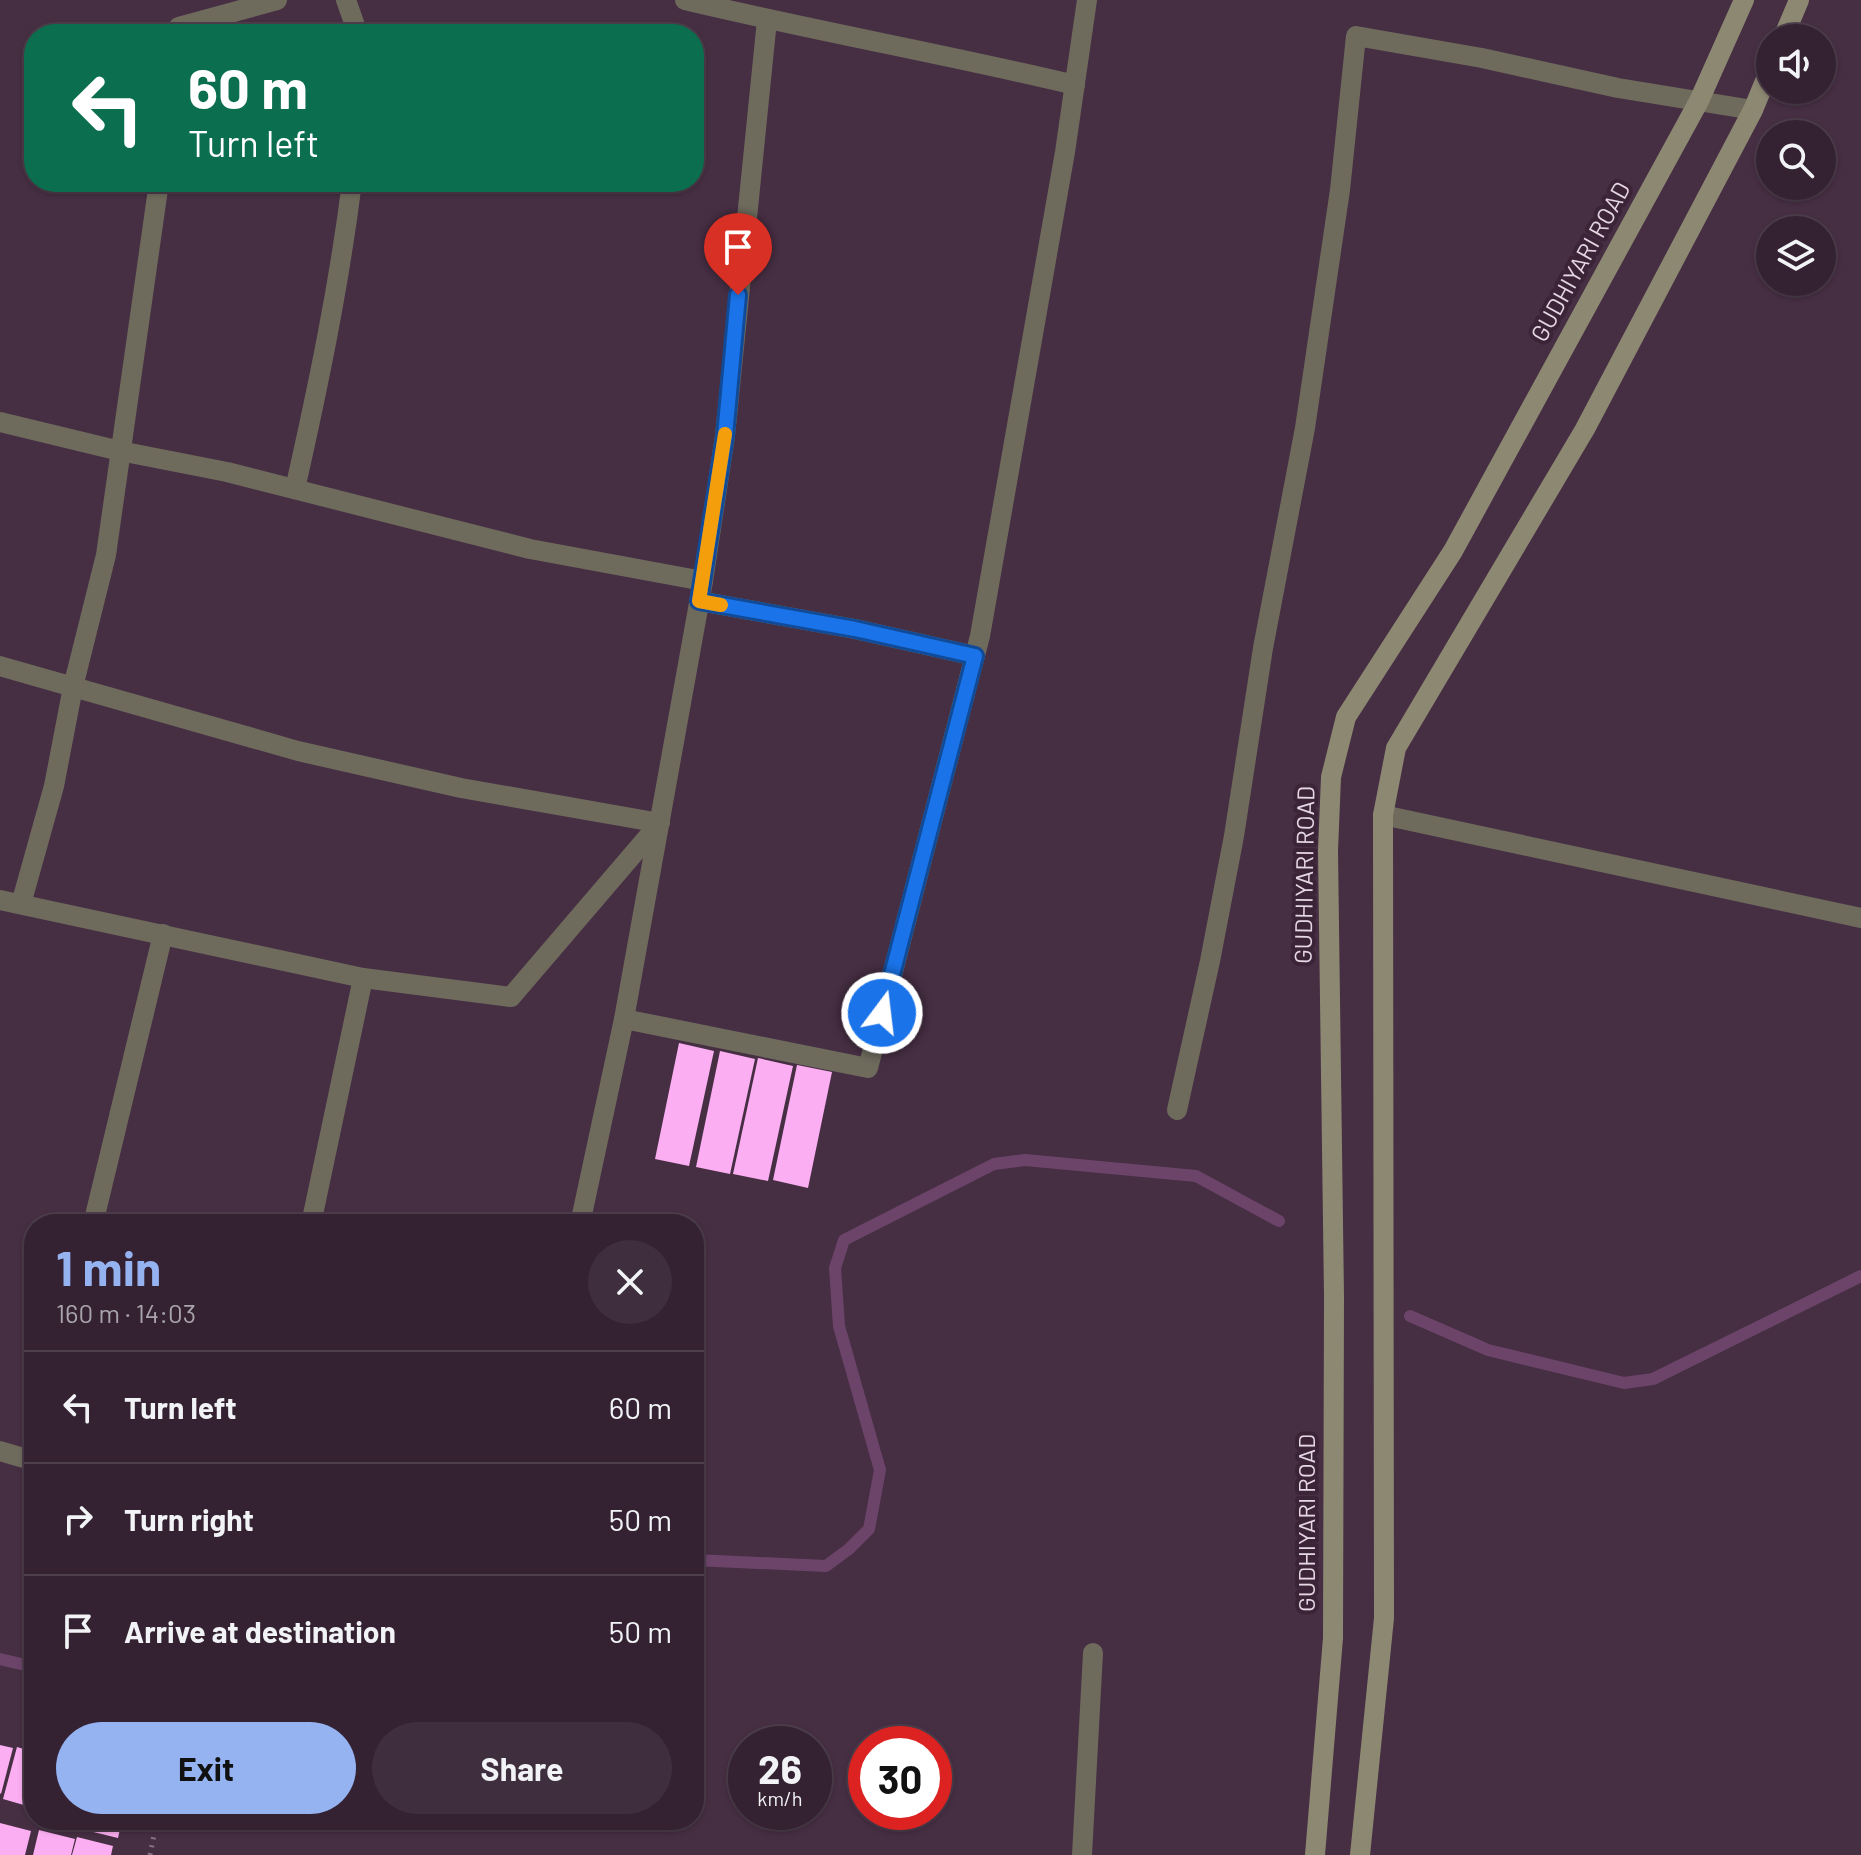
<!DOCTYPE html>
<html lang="en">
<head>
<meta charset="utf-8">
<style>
  body { margin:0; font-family:Barlow,sans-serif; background:#3f2f3e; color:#f1f3f6; height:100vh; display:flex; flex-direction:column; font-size:30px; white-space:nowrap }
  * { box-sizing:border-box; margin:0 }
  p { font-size:26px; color:#a9a4ac }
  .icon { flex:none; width:44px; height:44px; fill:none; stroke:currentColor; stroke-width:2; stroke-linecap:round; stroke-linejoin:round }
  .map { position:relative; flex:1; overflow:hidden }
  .panel { position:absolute; left:24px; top:1214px; width:680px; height:616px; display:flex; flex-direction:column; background:#342232; border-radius:32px; box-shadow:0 2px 6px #0004,0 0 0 2px #4e3f4d }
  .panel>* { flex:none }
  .top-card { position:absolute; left:24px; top:24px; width:680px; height:168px; border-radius:32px; box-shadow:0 2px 6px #0004,0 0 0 2px #4e3f4d; background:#0b6e4f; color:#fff; overflow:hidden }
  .tools { position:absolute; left:1756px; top:24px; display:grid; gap:16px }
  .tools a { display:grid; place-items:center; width:80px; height:80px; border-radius:50%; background:#342232; box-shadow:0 2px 6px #0004,0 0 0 2px #4e3f4d; font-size:40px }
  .speed { position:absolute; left:728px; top:1726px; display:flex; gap:16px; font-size:40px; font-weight:700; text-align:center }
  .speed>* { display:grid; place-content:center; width:104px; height:104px; border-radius:50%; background:#342232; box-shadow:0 2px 6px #0004,0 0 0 2px #4e3f4d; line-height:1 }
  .speed small { font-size:20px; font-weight:400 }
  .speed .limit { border:12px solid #d22; background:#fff; color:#111 }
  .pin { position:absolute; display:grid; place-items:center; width:68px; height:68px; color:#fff; margin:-82px -34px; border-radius:50% 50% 50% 0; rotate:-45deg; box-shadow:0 0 8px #0007 }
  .pin .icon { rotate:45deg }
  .me { position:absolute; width:88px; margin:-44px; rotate:15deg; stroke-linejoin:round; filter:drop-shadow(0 0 6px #0008) }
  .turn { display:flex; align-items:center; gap:28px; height:168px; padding:0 32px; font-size:36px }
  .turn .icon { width:104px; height:104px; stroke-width:2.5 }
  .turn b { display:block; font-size:56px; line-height:68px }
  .round { display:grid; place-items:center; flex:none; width:84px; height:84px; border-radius:42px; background:#3f2f3e }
  .overview { display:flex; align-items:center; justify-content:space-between; height:136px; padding:0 32px }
  h1 { font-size:48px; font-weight:700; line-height:60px; color:#95b2f1 }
  .button { display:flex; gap:16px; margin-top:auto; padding:16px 32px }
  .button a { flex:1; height:92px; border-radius:48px; background:#95b2f1; color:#111; font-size:32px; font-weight:700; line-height:92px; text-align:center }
  .button a+a { background:#3f2f3e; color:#f1f3f6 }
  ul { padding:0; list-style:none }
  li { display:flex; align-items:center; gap:24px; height:112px; padding:0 32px; border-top:2px solid #4e3f4d }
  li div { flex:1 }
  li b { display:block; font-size:30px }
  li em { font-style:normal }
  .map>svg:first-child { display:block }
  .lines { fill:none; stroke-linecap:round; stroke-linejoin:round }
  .stream { stroke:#6c446a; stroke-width:12 }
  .building { fill:#fbaff2 }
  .path { stroke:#857183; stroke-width:5; stroke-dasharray:2 6; stroke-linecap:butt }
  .street { stroke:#6e6b5d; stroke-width:20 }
  .secondary { stroke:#8d8872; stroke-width:20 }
  .route-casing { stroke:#114b97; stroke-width:20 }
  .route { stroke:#1a73e8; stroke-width:14 }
  .slow { stroke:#f59e0b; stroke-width:14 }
  .labels { text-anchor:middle; stroke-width:8; stroke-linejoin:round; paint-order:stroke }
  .street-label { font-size:24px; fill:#e6d7e4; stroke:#3b2438 }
</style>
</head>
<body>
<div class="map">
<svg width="1861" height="1855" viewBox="0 0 1861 1855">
  <rect width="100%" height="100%" fill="#462e43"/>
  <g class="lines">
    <g class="stream">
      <path d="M1410 1316 1488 1350 1624 1383 1653 1379 1861 1276"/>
      <path d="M694 1560 826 1566 849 1549 869 1529 880 1470 839 1326 835 1268 844 1240 994 1164 1025 1160 1196 1176 1279 1221"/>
      <path d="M0 1659 34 1667"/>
    </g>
  </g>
  <g class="building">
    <path d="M679 1043 714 1051 689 1166 655 1159Z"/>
    <path d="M720 1051 755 1059 730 1174 696 1167Z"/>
    <path d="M758 1058 793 1066 768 1181 733 1174Z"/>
    <path d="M797 1065 832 1072 808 1188 773 1180Z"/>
    <path d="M0 1745 13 1748 1 1794 0 1793Z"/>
    <path d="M17 1747 34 1752V1808L3 1799Z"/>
    <path d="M84 1820H122L118 1838 81 1829Z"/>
    <path d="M0 1823 31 1831 25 1855H0Z"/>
    <path d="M39 1830 75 1839 71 1855H33Z"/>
    <path d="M77 1837 113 1846 111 1855H72Z"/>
  </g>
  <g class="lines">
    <path class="path" d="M150 1855 157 1820"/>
    <g class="street">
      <path d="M346 0 358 34"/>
      <path d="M685 0C814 31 945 54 1075 85"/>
      <path d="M178 34 179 27 277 0"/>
      <path d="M0 422 120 451 227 472 530 549 703 581"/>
      <path d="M295 489C318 387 339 286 352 182"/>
      <path d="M699 601 855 629 975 656"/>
      <path d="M0 666 298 751 461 788 660 823"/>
      <path d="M1383 815 1861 918"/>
      <path d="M0 900 363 978 511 997 659 824"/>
      <path d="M21 904 54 786 73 687 106 555 159 182"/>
      <path d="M624 1019 868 1068 980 636 1065 152 1087 0"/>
      <path d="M1177 1110 1210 961 1234 836 1263 648 1305 428 1340 190 1356 36 1482 58 1618 88 1753 110"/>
      <path d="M93 1224 163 934"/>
      <path d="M311 1224 363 978"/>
      <path d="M580 1224 624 1019 703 581 725 436 767 20"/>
      <path d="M0 1451 34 1461"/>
      <path d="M1082 1855 1093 1653"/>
    </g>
    <g class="secondary">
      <path d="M1783 38 1799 0"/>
      <path d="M1315 1855 1333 1638 1334 1297 1328 851 1331 777 1346 717 1453 551 1699 101 1744 0"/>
      <path d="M1360 1855 1384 1618 1383 815 1396 748 1585 429 1753 110 1770 69"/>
    </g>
  </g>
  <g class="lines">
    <g class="route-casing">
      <path id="route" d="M738 295 725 436 699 601 855 629 975 656 882 1013"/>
    </g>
    <use href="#route" class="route"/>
    <path class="slow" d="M721 605 699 601 725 434"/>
  </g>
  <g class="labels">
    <g class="street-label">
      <text transform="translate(1581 262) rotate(-61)" y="8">GUDHIYARI ROAD</text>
      <text transform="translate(1305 875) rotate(-89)" y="8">GUDHIYARI ROAD</text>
      <text transform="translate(1307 1523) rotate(-90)" y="8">GUDHIYARI ROAD</text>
    </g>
  </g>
</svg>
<div class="tools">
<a><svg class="icon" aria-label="sound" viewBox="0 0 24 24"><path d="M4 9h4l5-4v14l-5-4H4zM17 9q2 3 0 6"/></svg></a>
<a><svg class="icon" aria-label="search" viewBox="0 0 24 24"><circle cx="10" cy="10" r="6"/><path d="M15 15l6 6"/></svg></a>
<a><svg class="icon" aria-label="layers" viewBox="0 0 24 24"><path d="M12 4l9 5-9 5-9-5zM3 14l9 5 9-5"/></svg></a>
</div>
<div class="speed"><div>26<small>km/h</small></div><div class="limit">30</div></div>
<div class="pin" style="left:738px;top:295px;background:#d93025"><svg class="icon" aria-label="arrive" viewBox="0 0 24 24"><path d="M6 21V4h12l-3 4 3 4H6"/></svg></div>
<svg class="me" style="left:882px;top:1013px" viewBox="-20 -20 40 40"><circle r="17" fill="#1a73e8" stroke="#fff" stroke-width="3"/><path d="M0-11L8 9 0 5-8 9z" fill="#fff"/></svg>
<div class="top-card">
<div class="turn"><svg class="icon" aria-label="left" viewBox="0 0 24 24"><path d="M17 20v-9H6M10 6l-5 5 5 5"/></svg><div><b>60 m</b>Turn left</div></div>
</div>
<section class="panel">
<div class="overview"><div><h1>1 min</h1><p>160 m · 14:03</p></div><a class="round"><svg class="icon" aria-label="close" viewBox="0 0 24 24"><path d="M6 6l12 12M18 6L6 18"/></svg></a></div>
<ul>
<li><svg class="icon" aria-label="left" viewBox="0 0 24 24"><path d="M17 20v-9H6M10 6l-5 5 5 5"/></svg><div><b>Turn left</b></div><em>60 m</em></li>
<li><svg class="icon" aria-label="right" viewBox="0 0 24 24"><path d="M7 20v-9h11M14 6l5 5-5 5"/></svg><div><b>Turn right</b></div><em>50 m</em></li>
<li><svg class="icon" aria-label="arrive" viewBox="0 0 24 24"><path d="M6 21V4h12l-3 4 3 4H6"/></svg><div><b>Arrive at destination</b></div><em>50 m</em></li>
</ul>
<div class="button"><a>Exit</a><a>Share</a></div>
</section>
</div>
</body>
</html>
